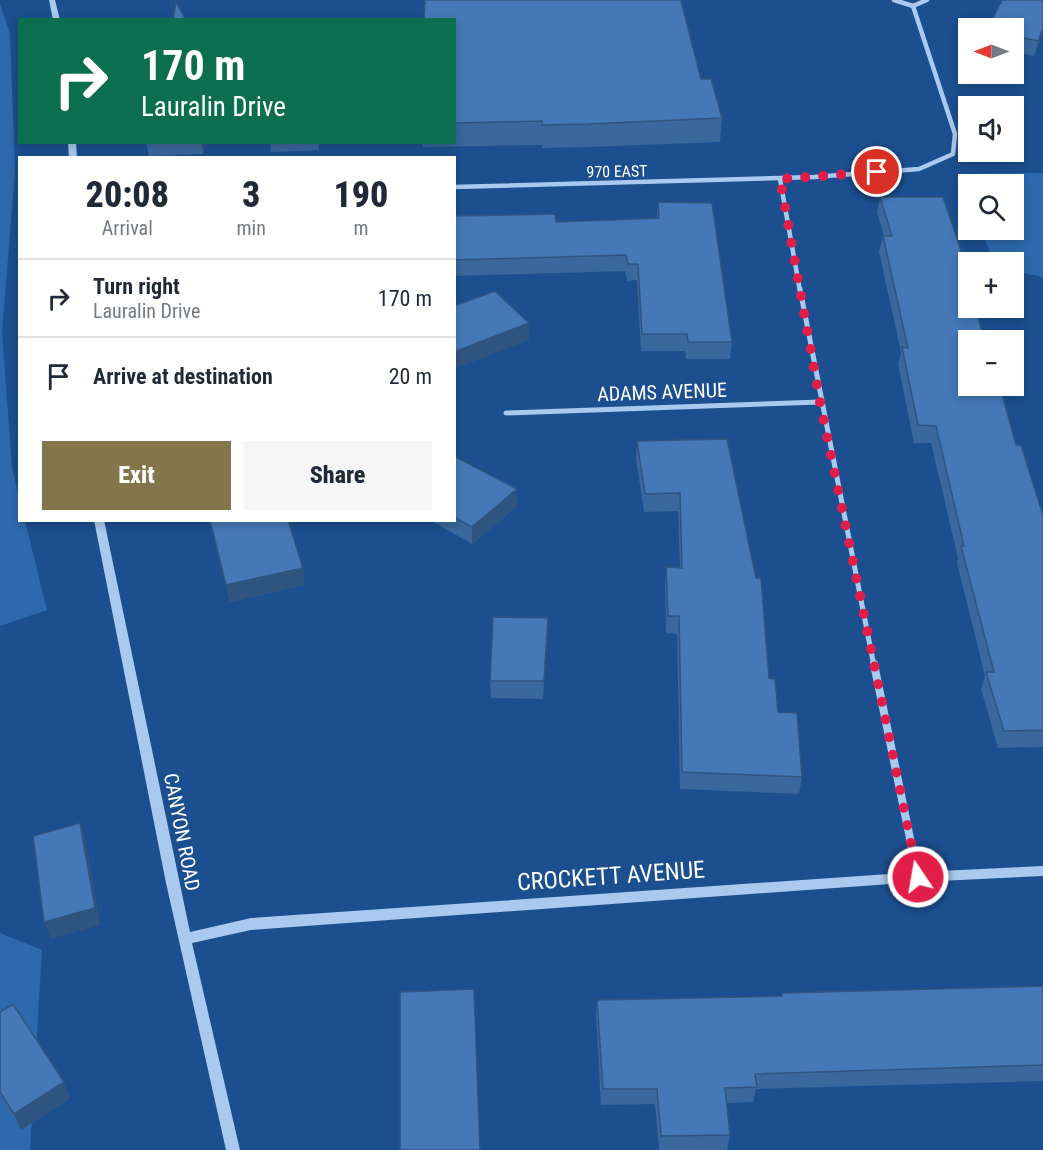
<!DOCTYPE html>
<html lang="en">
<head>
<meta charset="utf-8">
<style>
  body { margin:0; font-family:"Roboto Condensed",sans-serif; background:#f6f6f7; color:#1f2937; height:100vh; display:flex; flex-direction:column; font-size:22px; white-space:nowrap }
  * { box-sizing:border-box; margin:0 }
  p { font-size:20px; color:#747a83 }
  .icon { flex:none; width:33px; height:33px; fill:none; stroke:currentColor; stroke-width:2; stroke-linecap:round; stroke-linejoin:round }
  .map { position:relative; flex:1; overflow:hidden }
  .details { position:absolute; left:18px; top:156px; width:438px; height:366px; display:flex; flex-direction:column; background:#fff; border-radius:0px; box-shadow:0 3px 9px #0003 }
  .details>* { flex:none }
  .guide { position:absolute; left:18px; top:18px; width:438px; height:126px; border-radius:0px; box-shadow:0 3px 9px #0003; background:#0b6e4f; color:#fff; overflow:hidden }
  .needle { width:39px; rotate:270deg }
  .buttons { position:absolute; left:958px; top:18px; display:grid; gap:12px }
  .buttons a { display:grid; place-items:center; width:66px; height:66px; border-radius:0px; background:#fff; box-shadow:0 3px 9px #0003; font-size:30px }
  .pin { position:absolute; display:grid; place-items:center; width:51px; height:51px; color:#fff; margin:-26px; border:3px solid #fff; border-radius:50%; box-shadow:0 2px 6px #0007 }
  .me { position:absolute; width:66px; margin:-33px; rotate:348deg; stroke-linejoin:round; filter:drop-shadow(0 0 4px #0008) }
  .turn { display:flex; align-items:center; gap:21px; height:126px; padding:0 24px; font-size:27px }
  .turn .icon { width:78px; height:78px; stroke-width:2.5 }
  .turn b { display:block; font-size:42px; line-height:51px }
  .eta { display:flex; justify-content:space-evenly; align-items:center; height:102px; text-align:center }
  .eta b { font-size:36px; font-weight:800; line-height:42px }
  .button { display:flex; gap:12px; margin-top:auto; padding:12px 24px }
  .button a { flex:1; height:69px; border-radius:0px; background:#84754c; color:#fff; font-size:24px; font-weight:800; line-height:69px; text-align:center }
  .button a+a { background:#f6f6f7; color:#1f2937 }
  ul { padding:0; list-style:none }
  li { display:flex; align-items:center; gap:18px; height:78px; padding:0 24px; border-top:2px solid #e0e1e3 }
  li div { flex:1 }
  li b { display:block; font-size:22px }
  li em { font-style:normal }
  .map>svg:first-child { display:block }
  .green { fill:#2e69ad }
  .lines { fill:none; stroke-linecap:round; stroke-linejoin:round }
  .minor-far2 { stroke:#a9c9ee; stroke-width:4.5 }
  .minor-far1 { stroke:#a9c9ee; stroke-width:5 }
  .minor { stroke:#a9c9ee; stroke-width:8 }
  .tertiary { fill:#a9c9ee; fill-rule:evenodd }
  .wall { fill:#3a679d }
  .shaded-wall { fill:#305480 }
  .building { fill:#4478b7; stroke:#305480; stroke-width:1.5 }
  .route { stroke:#e11d48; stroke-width:10; stroke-dasharray:0 18 }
  .labels { text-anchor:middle; stroke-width:4.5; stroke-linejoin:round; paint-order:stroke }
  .far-street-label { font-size:16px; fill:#fff; stroke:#1b4f8f }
  .street-label { font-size:20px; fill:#fff; stroke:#1b4f8f }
  .near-street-label { font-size:24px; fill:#fff; stroke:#1b4f8f }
</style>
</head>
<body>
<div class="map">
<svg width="1043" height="1150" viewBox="0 0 1043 1150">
  <rect width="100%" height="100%" fill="#1b4f8f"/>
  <g class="green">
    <path d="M0 4 10 34 15 171 2 332 12 467 19 497 20 520 25 521 47 610 0 626Z"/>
    <path d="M1043 173V277L1014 271V262H994L981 230H1014V184H969V199L959 174Z"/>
    <path d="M0 933 42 950 30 1150H0Z"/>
  </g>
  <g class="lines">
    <g class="minor-far2">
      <path d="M894 0 913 6 927 0"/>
      <path d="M780 179 800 291"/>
      <path d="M454 187 814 177 919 169 953 154 955 134 913 6"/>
    </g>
    <g class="minor-far1">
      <path d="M800 289 874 666"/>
      <path d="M506 413 820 402"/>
    </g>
    <path class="minor" d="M874 664 918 877"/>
    <g class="tertiary">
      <path d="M49 0H55L60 20H53Z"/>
      <path d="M68 142H76L77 158H69Z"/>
      <path d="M94 520H104L190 932 251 918 918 872 1043 866V876L918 882 251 930 192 943 240 1150H226L166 883Z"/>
    </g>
  </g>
  <g class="wall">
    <path d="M454 20 701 79 722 118 720 142 587 147 542 148V145L423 147 422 142H454Z"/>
    <path d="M1014 28 1043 34 1034 56 1014 52Z"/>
    <path d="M146 142H205L203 154 149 156Z"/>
    <path d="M270 142H319V150L271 152Z"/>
    <path d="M880 197 969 340 1016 445 1043 515V747L998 748 981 689 985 676 957 563 958 558 931 443H914L898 364 901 352 879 252 883 236H884L877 213Z"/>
    <path d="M658 202 732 342 730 359H686L685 351H641L637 280 627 281 625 271 454 276V216L556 222 657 219Z"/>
    <path d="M727 439 769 678 778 712 802 777 799 794 680 789 677 634 666 633 665 585 666 567 680 568 678 511 644 512 636 458 637 441Z"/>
    <path d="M454 456 517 489V506L472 544 430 520H454Z"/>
    <path d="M209 520H288L305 585 230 602Z"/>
    <path d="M548 618 543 699 491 698 490 681Z"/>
    <path d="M1043 986V1081L756 1089 753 1102 726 1103 730 1135 727 1150H659L655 1104 601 1105 596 1016 597 1000 781 996 782 993Z"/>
    <path d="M0 1012 70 1098 21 1130 0 1095Z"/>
  </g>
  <g class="shaded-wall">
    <path d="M1043 28V34L1034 56 1038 41Z"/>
    <path d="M201 142H205L203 154Z"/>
    <path d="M529 323V340L454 369V352Z"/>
    <path d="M517 489V506L472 544V527Z"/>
    <path d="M303 568 305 585 230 602 226 585Z"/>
    <path d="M80 823 86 840 100 925 51 939 44 922Z"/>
    <path d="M64 1082 70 1098 21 1130 14 1114Z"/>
  </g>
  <g class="building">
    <path d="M425 0H681L701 79H711L722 118 588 124 542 125V121L454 123V20H424Z"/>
    <path d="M1002 0H1043V28L1038 41 1014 36V28H988Z"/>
    <path d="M176 2 186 20H173Z"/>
    <path d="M880 197H943L959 244 969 282V308H976L984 340H969V386H1000L1016 445H1021L1043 515V730L1004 731 986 672H994L961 546H964L936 426 918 425 902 347 908 348 883 236H892Z"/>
    <path d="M658 202 712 203 732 342H688L687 334H642L638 264H628L626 255 454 260V216L555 214 556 222 659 218Z"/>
    <path d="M495 291 529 323 454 352V306Z"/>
    <path d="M727 439 756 578H761L769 678 775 679 778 712 797 713 802 777 682 772 679 616H668L666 567 682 568 680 493 645 494 637 441Z"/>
    <path d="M454 456 517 489 472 527 454 517Z"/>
    <path d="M210 520H288L303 568 226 585Z"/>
    <path d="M493 617 548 618 544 681H490Z"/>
    <path d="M80 823 95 908 44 922 33 836Z"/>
    <path d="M1043 986V1065L755 1074 757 1087 725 1088 730 1135 661 1136 657 1089H603L597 1000 782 996V993Z"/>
    <path d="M474 989 480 1150H400V992Z"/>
    <path d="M13 1004 64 1082 14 1114 0 1092V1012Z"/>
  </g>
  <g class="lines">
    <path class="route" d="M877 172 780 179 820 402 918 877"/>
  </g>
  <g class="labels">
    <g class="far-street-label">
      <text transform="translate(617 171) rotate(-1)" y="6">970 EAST</text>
    </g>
    <g class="street-label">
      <text transform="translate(662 392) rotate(-2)" y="7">ADAMS AVENUE</text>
      <text transform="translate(182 832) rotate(79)" y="7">CANYON ROAD</text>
    </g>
    <g class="near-street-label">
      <text transform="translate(611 876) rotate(-4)" y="8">CROCKETT AVENUE</text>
    </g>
  </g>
</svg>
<div class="buttons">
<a><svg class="needle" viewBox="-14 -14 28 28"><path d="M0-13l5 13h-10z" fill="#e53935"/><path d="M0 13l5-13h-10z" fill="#747a83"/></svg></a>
<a><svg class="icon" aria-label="sound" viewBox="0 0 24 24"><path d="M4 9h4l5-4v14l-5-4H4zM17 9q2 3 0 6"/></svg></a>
<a><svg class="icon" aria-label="search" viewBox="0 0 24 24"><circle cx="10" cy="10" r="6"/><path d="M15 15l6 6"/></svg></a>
<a>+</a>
<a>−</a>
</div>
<div class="pin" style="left:877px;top:172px;background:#d93025"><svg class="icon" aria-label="arrive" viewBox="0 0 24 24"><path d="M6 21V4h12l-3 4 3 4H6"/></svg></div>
<svg class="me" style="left:918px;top:877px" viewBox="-20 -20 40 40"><circle r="17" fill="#e11d48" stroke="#fff" stroke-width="3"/><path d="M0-11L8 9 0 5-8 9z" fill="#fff"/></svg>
<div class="guide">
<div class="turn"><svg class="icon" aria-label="right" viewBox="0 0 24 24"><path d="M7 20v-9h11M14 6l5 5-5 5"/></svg><div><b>170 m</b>Lauralin Drive</div></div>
</div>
<section class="details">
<div class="eta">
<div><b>20:08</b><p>Arrival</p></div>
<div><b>3</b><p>min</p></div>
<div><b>190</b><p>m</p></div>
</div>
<ul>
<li><svg class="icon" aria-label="right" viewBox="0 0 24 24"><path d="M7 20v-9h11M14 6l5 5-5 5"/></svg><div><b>Turn right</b><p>Lauralin Drive</p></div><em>170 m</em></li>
<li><svg class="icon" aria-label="arrive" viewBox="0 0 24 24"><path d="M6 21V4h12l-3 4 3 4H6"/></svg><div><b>Arrive at destination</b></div><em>20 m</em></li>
</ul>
<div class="button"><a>Exit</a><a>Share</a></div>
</section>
</div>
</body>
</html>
